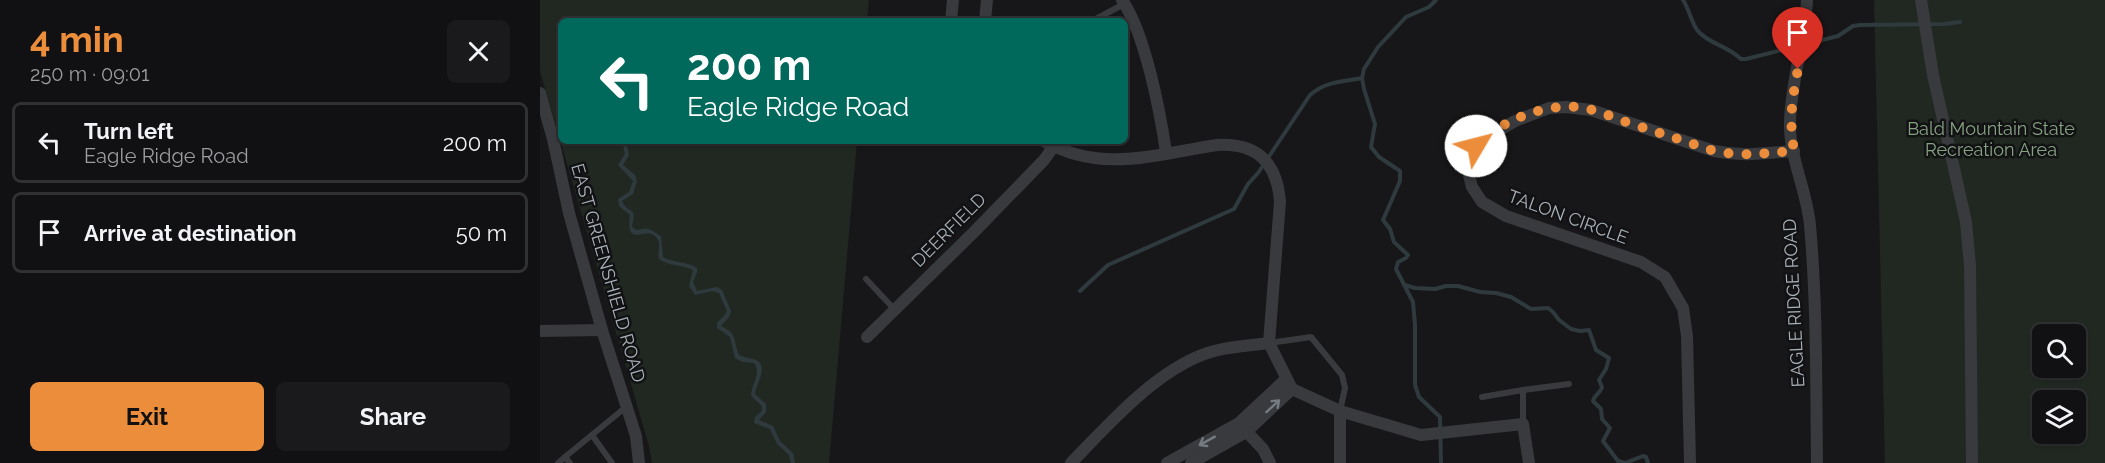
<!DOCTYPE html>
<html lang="en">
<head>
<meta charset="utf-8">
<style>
  body { margin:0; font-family:Raleway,sans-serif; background:#1a1a1c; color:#f1f3f6; height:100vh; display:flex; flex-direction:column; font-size:22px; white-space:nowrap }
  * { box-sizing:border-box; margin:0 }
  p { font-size:20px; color:#9c9da0 }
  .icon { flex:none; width:33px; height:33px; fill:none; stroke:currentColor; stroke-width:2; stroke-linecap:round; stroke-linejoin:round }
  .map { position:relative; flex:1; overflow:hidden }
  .details { display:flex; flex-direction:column; background:#111113; width:540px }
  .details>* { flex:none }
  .top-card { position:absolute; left:18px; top:18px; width:570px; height:126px; border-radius:9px; box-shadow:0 2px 4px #0004,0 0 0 2px #303133; background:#00695c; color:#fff; overflow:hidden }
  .tools { position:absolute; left:1492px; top:324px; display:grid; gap:12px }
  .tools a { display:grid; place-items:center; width:54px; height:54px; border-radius:9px; background:#111113; box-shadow:0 2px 4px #0004,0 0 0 2px #303133; font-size:30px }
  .pin { position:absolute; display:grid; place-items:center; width:51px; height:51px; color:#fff; margin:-62px -26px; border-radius:50% 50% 50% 0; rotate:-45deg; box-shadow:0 0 6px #0007 }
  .pin .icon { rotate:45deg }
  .me { position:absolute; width:66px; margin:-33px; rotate:53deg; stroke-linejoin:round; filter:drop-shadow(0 0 4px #0008) }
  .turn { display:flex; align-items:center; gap:21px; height:126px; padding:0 30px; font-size:27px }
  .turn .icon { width:78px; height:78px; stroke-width:2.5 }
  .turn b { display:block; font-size:42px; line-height:51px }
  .round { display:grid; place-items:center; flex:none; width:63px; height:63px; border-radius:9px; background:#1a1a1c }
  .head { display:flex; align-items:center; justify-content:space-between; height:102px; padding:0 30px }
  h1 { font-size:36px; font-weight:700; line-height:45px; color:#ec8d3b }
  .primary-button { display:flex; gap:12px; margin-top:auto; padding:12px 30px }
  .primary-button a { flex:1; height:69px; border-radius:9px; background:#ec8d3b; color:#111; font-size:24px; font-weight:700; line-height:69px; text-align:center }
  .primary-button a+a { background:#1a1a1c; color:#f1f3f6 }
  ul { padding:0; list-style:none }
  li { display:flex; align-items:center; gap:18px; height:81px; margin:0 12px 9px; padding:0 18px; border:3px solid #303133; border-radius:9px }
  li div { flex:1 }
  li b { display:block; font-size:22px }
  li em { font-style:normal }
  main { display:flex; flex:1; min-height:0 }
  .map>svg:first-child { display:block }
  .green { fill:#212821; fill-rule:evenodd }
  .water { fill:#2f3a3e }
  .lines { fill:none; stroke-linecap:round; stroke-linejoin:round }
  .stream { stroke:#2f3a3e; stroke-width:4 }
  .lane { stroke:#383a3d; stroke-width:6 }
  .street { stroke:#383a3d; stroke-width:12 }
  .oneway { stroke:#767b81 }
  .route { stroke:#ec8d3b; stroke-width:10; stroke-dasharray:0 18 }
  .labels { text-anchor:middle; stroke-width:5; stroke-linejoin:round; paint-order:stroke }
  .park-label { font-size:18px; fill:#85a281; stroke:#121214 }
  .street-label { font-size:18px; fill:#a9b1b8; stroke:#121214 }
</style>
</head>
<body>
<main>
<section class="details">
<div class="head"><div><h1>4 min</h1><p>250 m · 09:01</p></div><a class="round"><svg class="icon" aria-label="close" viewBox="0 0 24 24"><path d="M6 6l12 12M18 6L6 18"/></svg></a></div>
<ul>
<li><svg class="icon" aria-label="left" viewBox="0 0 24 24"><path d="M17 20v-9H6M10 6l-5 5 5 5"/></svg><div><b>Turn left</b><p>Eagle Ridge Road</p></div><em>200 m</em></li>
<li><svg class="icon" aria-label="arrive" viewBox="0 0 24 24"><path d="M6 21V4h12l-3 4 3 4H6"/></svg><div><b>Arrive at destination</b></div><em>50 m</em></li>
</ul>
<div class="primary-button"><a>Exit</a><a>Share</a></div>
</section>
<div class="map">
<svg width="1565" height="463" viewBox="0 0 1565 463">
  <rect width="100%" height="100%" fill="#171719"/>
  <g class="green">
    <path d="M0 0H329L327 21H21V141H317L289 463H112L109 446 0 71Z"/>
    <path d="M1334 0H1565V463H1345ZM1503 334H1536V368H1503ZM1503 400H1536V434H1503Z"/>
  </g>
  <path class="water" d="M82 141H86L89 155 83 165 95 175 97 181 93 194 82 201C89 216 97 204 92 226 97 234 101 227 108 229 113 230 117 234 121 236L123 257C133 263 147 261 157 268V272L153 282 157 291 177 287 182 290 191 311 189 317 181 326C198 334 193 340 199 355 204 358 208 357 213 359 231 364 216 383 215 394L226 404V412L219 420 233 426 240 441 253 453 255 463H251L249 455 237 444 230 429 214 423 215 417 222 411V406L211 396C211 384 222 374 214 363L203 362 195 358 190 337 177 328V323L185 315 187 311 179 293 172 291 155 295 149 286 153 270C142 264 130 267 119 259 117 253 121 246 118 240 108 221 85 253 90 215L79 206 78 199 89 192 93 181 78 165 85 154Z"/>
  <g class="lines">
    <g class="stream">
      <path d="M896 0 889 7 866 17 838 47 824 69 822 78 824 89 835 124 831 147 839 157 860 171V181L843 220 850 229 854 242 868 255 866 258 858 262 856 269 873 302 875 325V385L879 397 900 417 901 463"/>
      <path d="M1143 0C1149 9 1151 21 1157 30 1167 43 1188 46 1201 59H1206L1298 36 1313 26 1320 25 1404 24 1420 22"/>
      <path d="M865 285 875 288 895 289 906 286H918L940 292 956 293 971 297 991 309 1008 308 1013 312 1019 320 1031 329 1040 331 1049 330 1056 350 1069 358 1066 369 1059 380 1062 387C1061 393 1054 395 1053 401L1061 409 1062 419 1070 428 1063 441 1078 461 1085 463"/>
      <path d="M540 291 568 265 694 209 708 184 718 173 770 95C786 81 802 82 822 78"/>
      <path d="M1085 463 1103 456 1106 457 1108 463"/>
    </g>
    <g class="lane">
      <path d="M552 21 584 4"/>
      <path d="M326 279 355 310"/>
      <path d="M729 343 771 337 802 375 805 388 800 411"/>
      <path d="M983 390 1029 384"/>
      <path d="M942 397 983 390V424"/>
      <path d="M52 435 72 463"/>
      <path d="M25 457 86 407"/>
      <path d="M18 463 25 457 30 463"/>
    </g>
    <g class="street">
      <path d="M582 0C605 33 620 111 626 152"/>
      <path d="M1267 0C1265 41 1251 81 1250 122 1249 157 1267 191 1270 225 1277 304 1276 384 1277 463"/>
      <path d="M1381 0 1393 75 1426 222 1430 266 1432 463"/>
      <path d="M411 21 413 0"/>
      <path d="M445 21 447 0"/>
      <path d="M0 93 13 139 29 213 62 330 96 436 99 463"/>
      <path d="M504 141C562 174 616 154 677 145 717 143 737 162 740 202L729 343 752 389"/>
      <path d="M0 331 62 330"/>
      <path d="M327 337 435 231 504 160 514 146"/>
      <path d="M752 389 800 411 881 435 983 424 989 463"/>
      <path d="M701 426 723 449 730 463"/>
      <path d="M531 463C567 426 609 378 657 357 679 347 706 346 729 343"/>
      <path d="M627 463 699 423 746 379"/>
      <path d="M651 463 706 432 752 389"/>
      <path d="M800 463V411"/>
      <path d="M1150 463 1147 336 1143 308 1125 277 1101 262 966 216 942 202 932 187 929 175 931 156 944 139 975 121 1009 108 1026 107 1051 110 1174 151C1204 157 1225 153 1254 151"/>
    </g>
  </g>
  <defs><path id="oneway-shaft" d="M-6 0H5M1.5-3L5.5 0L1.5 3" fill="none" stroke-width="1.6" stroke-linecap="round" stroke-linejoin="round" transform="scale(1.5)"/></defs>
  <g class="oneway">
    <use href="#oneway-shaft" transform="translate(733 406) rotate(-43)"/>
    <use href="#oneway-shaft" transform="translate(667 441) rotate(151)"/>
  </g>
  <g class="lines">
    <path class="route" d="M936 146C961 121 1002 104 1037 107 1054 109 1070 116 1086 122 1116 132 1145 141 1174 151 1203 157 1225 153 1254 151 1249 119 1252 100 1258 69"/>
  </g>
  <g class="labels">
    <g class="park-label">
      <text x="1451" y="135">Bald Mountain State<tspan x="1451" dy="21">Recreation Area</tspan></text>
    </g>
    <g class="street-label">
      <text transform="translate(1028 217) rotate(20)" y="6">TALON CIRCLE</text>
      <text transform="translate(409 230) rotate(-45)" y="6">DEERFIELD</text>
      <text transform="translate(68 273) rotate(74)" y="6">EAST GREENSHIELD ROAD</text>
      <text transform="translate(1254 303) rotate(-93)" y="6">EAGLE RIDGE ROAD</text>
    </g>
  </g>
</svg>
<div class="tools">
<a><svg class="icon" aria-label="search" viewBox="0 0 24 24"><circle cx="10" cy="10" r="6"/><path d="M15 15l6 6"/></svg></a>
<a><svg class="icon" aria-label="layers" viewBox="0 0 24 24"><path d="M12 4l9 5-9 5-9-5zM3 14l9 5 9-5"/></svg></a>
</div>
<div class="pin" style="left:1258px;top:69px;background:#d93025"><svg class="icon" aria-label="arrive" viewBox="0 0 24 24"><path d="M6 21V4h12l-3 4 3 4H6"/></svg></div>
<svg class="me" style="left:936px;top:146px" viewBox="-20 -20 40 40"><circle r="19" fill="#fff"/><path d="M0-13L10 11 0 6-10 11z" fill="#ec8d3b"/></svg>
<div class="top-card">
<div class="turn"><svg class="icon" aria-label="left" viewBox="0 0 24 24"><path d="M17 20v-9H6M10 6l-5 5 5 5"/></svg><div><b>200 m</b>Eagle Ridge Road</div></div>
</div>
</div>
</main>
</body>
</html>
